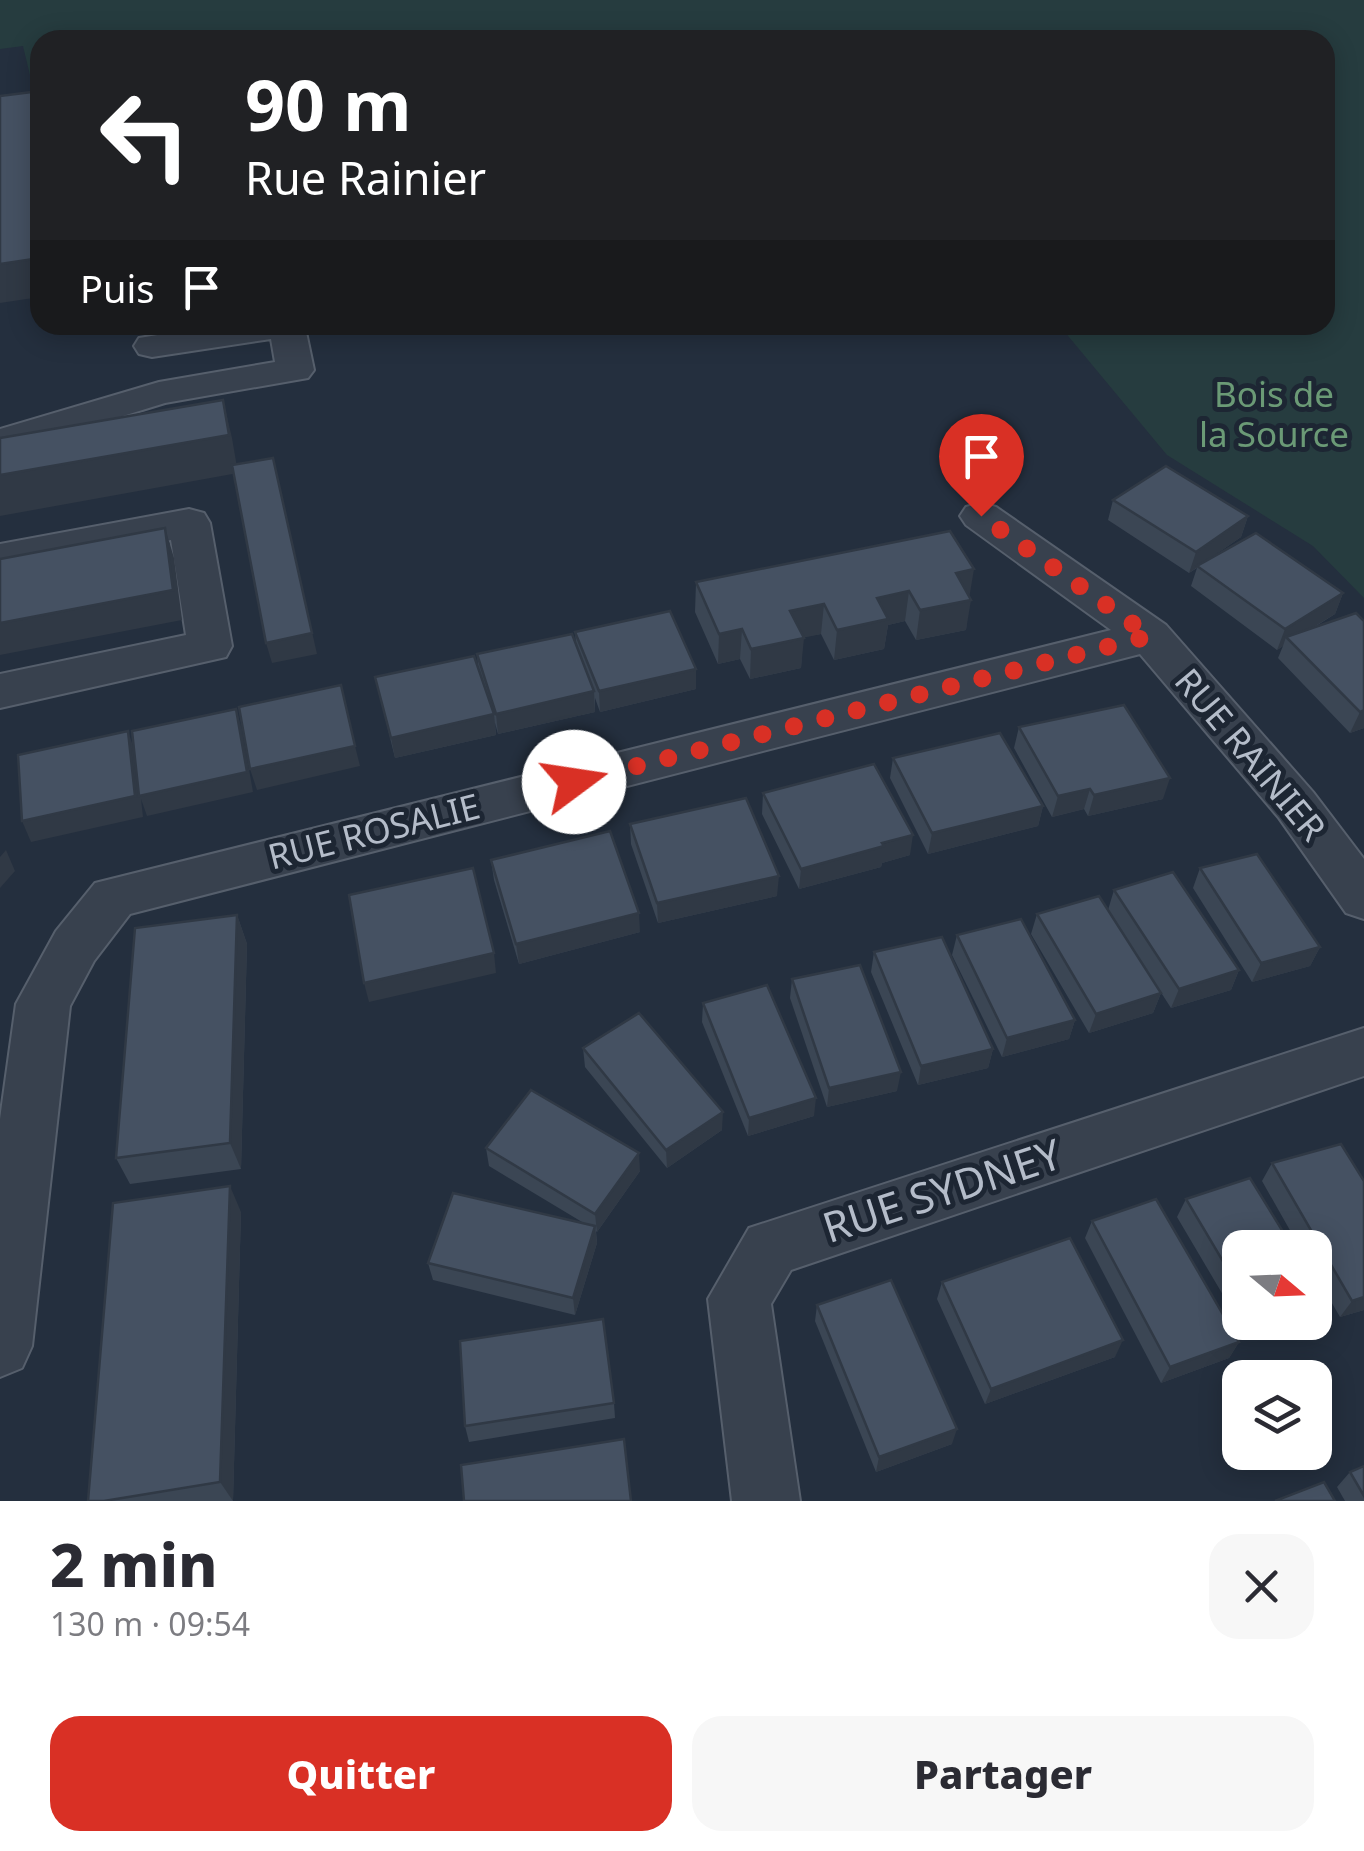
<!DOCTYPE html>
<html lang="fr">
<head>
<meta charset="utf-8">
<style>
  body { margin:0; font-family:"Noto Sans",sans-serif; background:#f7f7f7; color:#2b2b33; height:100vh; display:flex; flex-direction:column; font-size:38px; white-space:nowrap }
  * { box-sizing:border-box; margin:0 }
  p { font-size:32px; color:#7c7c81 }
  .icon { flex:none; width:55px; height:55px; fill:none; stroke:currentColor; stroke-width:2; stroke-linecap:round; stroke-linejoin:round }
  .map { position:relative; height:1501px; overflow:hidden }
  .details { display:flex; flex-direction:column; background:#fff; flex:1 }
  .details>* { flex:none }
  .banner { position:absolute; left:30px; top:30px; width:1305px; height:305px; border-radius:30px; box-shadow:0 5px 25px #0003; background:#202124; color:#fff; overflow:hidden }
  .needle { width:65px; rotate:109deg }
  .fabs { position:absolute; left:1222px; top:1230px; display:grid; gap:20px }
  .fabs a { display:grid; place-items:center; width:110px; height:110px; border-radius:20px; background:#fff; box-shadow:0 5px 25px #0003; font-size:50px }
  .pin { position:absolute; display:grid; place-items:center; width:85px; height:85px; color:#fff; margin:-102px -42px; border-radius:50% 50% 50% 0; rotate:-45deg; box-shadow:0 0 10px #0007 }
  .pin .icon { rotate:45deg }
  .me { position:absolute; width:110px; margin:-55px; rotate:76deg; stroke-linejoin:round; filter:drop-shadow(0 0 8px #0008) }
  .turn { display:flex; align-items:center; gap:35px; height:210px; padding:0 50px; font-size:45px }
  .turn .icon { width:130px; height:130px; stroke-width:2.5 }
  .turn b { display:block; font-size:70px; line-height:85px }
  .then { display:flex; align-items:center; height:95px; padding:0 50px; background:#0003; gap:20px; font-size:38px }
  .round { display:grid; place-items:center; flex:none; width:105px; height:105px; border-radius:30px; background:#f7f7f7 }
  .headline { display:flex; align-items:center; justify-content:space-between; height:170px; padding:0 50px }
  h1 { font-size:60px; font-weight:800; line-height:75px }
  .action { display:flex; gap:20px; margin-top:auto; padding:20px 50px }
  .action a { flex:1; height:115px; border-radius:30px; background:#d93025; color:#fff; font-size:40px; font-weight:800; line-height:115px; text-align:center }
  .action a+a { background:#f7f7f7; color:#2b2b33 }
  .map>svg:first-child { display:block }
  .green { fill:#263c3f }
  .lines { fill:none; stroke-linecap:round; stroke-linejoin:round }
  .minor-casing { stroke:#565f6c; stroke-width:4 }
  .minor { fill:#38414e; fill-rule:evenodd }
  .wall { fill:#3b4654 }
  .shaded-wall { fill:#303945 }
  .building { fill:#455162; stroke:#303945; stroke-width:2.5 }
  .route { stroke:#d93025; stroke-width:18; stroke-dasharray:0 32.4 }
  .labels { text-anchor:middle; stroke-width:10; stroke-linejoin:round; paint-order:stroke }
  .park-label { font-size:35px; fill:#6b9a76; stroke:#1d2633 }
  .street-label { font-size:35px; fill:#b4bcc9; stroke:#1d2633 }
  .near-street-label { font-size:42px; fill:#b4bcc9; stroke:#1d2633 }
</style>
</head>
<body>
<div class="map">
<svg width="1364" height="1501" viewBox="0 0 1364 1501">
  <rect width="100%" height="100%" fill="#242f3e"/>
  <path class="green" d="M0 0H1364V598L1313 546 1167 455 1059 325H1325V40H40V96H35L23 46 0 49Z"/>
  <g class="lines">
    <g class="minor-casing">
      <g id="minor">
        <path d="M219 325H311L306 332 314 370 308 378 165 403 0 454V429L159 382 275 362 271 339 152 357 139 354 134 346 139 338Z"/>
        <path d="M981 503 996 507 1166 625 1313 792 1364 859V919L1346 913 1279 818 1140 654 130 914 94 961 70 1006 32 1346 22 1368 0 1377V1119L16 1004 56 931 95 883 1111 630 966 525 960 516 966 507Z"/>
        <path d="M189 509 204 513 210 523 232 646 226 657 0 708V674L186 635 171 540 0 572V544Z"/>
        <path d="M1364 1028V1076L791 1270 771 1304 800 1501H732L708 1299 749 1228Z"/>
      </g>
    </g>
    <use href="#minor" class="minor"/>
  </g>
  <g class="wall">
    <path d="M1113 500 1248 516 1241 537 1209 559 1343 593 1335 614 1313 628 1364 621V728L1350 733 1278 658 1283 646 1277 650 1191 586 1197 568 1189 573 1108 520Z"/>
    <path d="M950 531 969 596 966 630 916 640 905 621 888 625 884 649 834 660 821 634 803 637 801 668 750 679 740 659 718 664 695 612 696 582Z"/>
    <path d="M575 632 696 669V689L600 712 595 698V712L498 734 495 723 496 735 395 758 375 677 478 668 477 654 576 644Z"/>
    <path d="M1019 727 1163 799 1088 816 1084 809 1052 817 1014 748Z"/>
    <path d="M893 758 1043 806 1038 826 928 854 890 778Z"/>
    <path d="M763 793 910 855 882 863 881 867 799 889 762 814Z"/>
    <path d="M630 824 777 896 658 923 631 844Z"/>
    <path d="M491 860 640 932 519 964 494 880Z"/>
    <path d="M1200 868 1320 947 1310 966 1252 982 1193 888Z"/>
    <path d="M1114 890 1239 970 1231 990 1171 1008 1111 915 1161 993 1153 1013 1089 1033 1031 934 1037 914 1108 910Z"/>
    <path d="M237 915 247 944 241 1169 130 1184 116 1158Z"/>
    <path d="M957 935 1075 1020 1069 1039 1002 1057 952 955Z"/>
    <path d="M874 952 993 1049 988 1068 918 1085 871 972Z"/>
    <path d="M792 979 897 1091 827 1107 790 998Z"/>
    <path d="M703 1003 814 1116 748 1136 702 1022Z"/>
    <path d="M583 1048 722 1130 667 1168 585 1067Z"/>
    <path d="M486 1148 640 1171 597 1232 596 1231 597 1243 575 1315 433 1280 428 1263 582 1222 489 1166Z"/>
    <path d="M1272 1163 1364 1310 1340 1317 1315 1274V1248H1300L1262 1181Z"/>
    <path d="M1186 1199 1240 1248V1322H1294L1249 1339 1177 1217Z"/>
    <path d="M241 1212 233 1501H88Z"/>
    <path d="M1092 1221 1239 1342 1229 1358 1161 1383 1085 1238Z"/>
    <path d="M942 1282 1115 1357 985 1404 937 1299Z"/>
    <path d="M817 1305 952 1444 876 1472 815 1321Z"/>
    <path d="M614 1403 615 1418 469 1442 465 1426Z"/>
    <path d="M1364 1466V1501H1345L1337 1487 1350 1472Z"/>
  </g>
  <g class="shaded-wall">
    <path d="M40 258V297L0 303V264Z"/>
    <path d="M223 400 232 438 238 473 0 516V475Z"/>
    <path d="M273 458 317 654 272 663 266 643Z"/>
    <path d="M1248 516 1241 537 1189 573 1196 552Z"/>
    <path d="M165 528 174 558 182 620 0 655V623Z"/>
    <path d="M974 569 969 599 956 573Z"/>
    <path d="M909 591 905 621 888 625 884 649 834 660 837 630 877 598Z"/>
    <path d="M1343 593 1335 614 1290 641 1286 637 1283 646 1277 650 1285 629Z"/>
    <path d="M971 600 966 630 916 640 920 610Z"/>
    <path d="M824 604 821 634 788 641 790 611Z"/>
    <path d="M742 629 740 659 718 664 719 634Z"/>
    <path d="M804 638 801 668 750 679 751 649Z"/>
    <path d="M696 669V689L600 712 599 691Z"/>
    <path d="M594 691 595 712 498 734 496 714Z"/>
    <path d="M236 709 242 729 253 792 147 816 141 799 143 817 31 842 22 821 128 731 135 752Z"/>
    <path d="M1364 710V728L1350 733 1360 712Z"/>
    <path d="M494 714 496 735 395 758 391 738Z"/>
    <path d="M355 746 360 766 257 790 250 769Z"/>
    <path d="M1170 778 1163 799 1088 816 1094 795Z"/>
    <path d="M1090 789 1084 809 1052 817 1058 796Z"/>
    <path d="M1043 806 1038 826 928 854 932 833Z"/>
    <path d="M913 835 910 855 882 863 881 867 799 889 801 869Z"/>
    <path d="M6 850 15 871 0 888V857Z"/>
    <path d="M779 876 777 896 658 923 657 903Z"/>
    <path d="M639 913 640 932 519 964 516 944Z"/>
    <path d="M237 915 247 944 241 1169 230 1143Z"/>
    <path d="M1320 947 1310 966 1252 982 1261 963Z"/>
    <path d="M494 953 496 973 369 1002 364 983Z"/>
    <path d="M1239 970 1231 990 1171 1008 1179 989Z"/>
    <path d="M1161 993 1153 1013 1089 1033 1096 1014Z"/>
    <path d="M1075 1020 1069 1039 1002 1057 1007 1038Z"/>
    <path d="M993 1049 988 1068 918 1085 921 1066Z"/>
    <path d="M901 1072 897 1091 827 1107 829 1088Z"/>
    <path d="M816 1098 814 1116 748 1136 749 1118Z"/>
    <path d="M723 1112 722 1130 667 1168 666 1150Z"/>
    <path d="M639 1153 640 1171 597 1232 595 1214Z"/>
    <path d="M230 1186 241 1212 233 1501 220 1482Z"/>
    <path d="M595 1226 597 1243 575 1315 573 1298Z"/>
    <path d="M1364 1297V1310L1340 1317 1352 1301Z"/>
    <path d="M1325 1299 1315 1313V1302Z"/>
    <path d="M1260 1322H1294L1249 1339Z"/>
    <path d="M1123 1340 1115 1357 985 1404 991 1389Z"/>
    <path d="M1239 1342 1229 1358 1161 1383 1170 1367Z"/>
    <path d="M957 1429 952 1444 876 1472 879 1457Z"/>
  </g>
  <g class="building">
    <path d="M40 91V258L0 264V96Z"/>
    <path d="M223 400 229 435 0 475V438Z"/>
    <path d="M273 458 312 633 266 643 232 465Z"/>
    <path d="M1166 466 1248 516 1196 552 1113 500Z"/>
    <path d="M165 528 173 590 0 623V559Z"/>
    <path d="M950 531 974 569 956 573 971 600 920 610 909 591 877 598 888 619 837 630 824 604 790 611 804 638 751 649 742 629 719 634 696 582Z"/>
    <path d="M1256 533 1343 593 1285 629 1197 566Z"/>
    <path d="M670 611 696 669 599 691 575 632Z"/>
    <path d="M1356 613 1364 621V710L1360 712 1286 637Z"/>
    <path d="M572 634 594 691 496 714 477 654Z"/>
    <path d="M474 656 494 714 391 738 375 677Z"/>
    <path d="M341 685 355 746 250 769 239 707Z"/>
    <path d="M1124 705 1170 778 1094 795 1090 789 1058 796 1019 727Z"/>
    <path d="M236 709 247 772 139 796 132 731Z"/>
    <path d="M128 731 135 796 22 821 18 755Z"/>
    <path d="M1000 733 1043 806 932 833 893 758Z"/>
    <path d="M874 764 913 835 882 843 884 846 801 869 763 793Z"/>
    <path d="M746 798 779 876 657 903 630 824Z"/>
    <path d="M610 831 639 913 516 944 491 860Z"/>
    <path d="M1257 854 1320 947 1261 963 1200 868Z"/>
    <path d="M473 868 494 953 364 983 349 895Z"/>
    <path d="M1173 872 1239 970 1179 989 1114 890Z"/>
    <path d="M1099 896 1161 993 1096 1014 1037 914Z"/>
    <path d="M237 915 230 1143 116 1158 135 928Z"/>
    <path d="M1021 919 1075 1020 1007 1038 957 935Z"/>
    <path d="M942 937 993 1049 921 1066 874 952Z"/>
    <path d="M860 965 901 1072 829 1088 792 979Z"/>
    <path d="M767 985 816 1098 749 1118 703 1003Z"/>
    <path d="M639 1013 723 1112 666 1150 583 1048Z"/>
    <path d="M531 1090 639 1153 595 1214 486 1148Z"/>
    <path d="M1341 1144 1364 1181V1297L1352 1301 1272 1163Z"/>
    <path d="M1250 1178 1293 1248H1240V1290L1186 1199Z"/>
    <path d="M230 1186 220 1482 104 1501H88L113 1203Z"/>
    <path d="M453 1193 595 1226 573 1298 428 1263Z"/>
    <path d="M1156 1199 1239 1342 1170 1367 1092 1221Z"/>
    <path d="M1070 1238 1123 1340 991 1389 942 1282Z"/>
    <path d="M891 1280 957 1429 879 1457 817 1305Z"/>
    <path d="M1315 1282 1325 1299 1315 1302Z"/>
    <path d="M603 1319 614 1403 465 1426 460 1341Z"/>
    <path d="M624 1439 631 1501H464L461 1465Z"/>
    <path d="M1364 1466V1496L1350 1472Z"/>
    <path d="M1324 1482 1335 1501H1275Z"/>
  </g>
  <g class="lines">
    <path class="route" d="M574 782 1150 636 981 516"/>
  </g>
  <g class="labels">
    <g class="park-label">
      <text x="1274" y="407">Bois de<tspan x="1274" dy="40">la Source</tspan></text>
    </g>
    <g class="street-label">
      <text transform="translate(1250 755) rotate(50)" y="12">RUE RAINIER</text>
      <text transform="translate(374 832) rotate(-14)" y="12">RUE ROSALIE</text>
    </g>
    <g class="near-street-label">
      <text transform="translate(942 1191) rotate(-18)" y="15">RUE SYDNEY</text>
    </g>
  </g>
</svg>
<div class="fabs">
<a><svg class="needle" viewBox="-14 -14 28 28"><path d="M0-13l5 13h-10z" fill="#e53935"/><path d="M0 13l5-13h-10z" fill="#7c7c81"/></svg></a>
<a><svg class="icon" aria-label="layers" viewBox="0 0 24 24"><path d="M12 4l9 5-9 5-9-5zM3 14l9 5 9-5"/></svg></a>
</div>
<div class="pin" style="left:981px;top:516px;background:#d93025"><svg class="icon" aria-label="arrive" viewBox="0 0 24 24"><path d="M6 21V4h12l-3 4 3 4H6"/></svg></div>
<svg class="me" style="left:574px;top:782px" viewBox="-20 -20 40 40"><circle r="19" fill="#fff"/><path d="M0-13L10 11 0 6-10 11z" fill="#d93025"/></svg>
<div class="banner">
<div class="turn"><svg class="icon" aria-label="left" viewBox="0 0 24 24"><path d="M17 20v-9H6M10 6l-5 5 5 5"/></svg><div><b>90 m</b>Rue Rainier</div></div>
<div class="then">Puis<svg class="icon" aria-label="arrive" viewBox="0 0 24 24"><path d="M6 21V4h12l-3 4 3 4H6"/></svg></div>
</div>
</div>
<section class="details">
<div class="headline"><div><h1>2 min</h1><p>130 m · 09:54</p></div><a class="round"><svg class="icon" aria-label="close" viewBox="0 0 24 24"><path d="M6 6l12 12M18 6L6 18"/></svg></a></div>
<div class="action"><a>Quitter</a><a>Partager</a></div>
</section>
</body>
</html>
